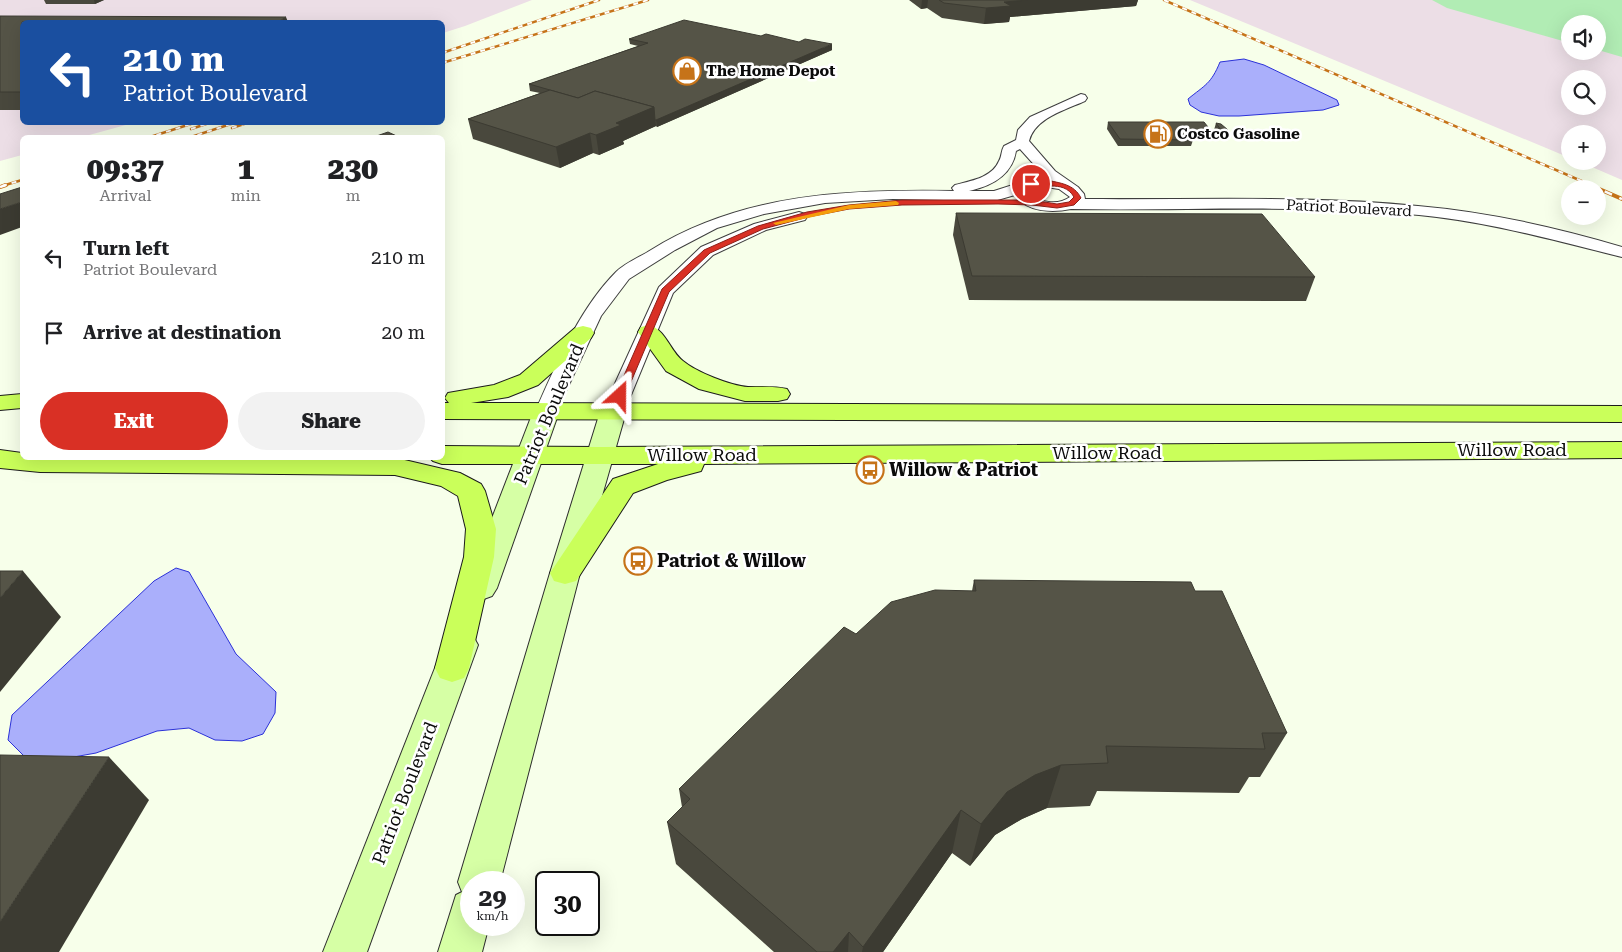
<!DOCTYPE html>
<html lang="en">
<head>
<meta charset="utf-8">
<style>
  body { margin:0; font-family:"Roboto Serif",serif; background:#f2f2f2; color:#202124; height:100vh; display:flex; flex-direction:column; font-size:19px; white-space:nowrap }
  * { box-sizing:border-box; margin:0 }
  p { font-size:16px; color:#757577 }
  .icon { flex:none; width:28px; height:28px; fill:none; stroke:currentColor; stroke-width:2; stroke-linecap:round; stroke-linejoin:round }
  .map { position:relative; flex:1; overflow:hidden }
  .details { position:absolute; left:20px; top:135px; width:425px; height:325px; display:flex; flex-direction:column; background:#fff; border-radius:8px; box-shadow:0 5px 20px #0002 }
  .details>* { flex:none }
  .guide { position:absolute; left:20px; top:20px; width:425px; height:105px; border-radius:8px; box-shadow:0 5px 20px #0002; background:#1a4fa0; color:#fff; overflow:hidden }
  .fabs { position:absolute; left:1561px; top:15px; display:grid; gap:10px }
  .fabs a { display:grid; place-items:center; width:45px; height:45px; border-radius:50%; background:#fff; box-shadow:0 5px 20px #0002; font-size:25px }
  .speed { position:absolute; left:460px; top:871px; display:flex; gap:10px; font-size:25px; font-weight:700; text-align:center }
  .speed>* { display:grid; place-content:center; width:65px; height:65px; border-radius:50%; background:#fff; box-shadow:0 5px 20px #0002; line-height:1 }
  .speed small { font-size:12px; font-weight:400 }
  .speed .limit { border:2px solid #111; border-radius:8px; background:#fff; color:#111 }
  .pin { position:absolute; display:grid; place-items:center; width:42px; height:42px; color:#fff; margin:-21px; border:2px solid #fff; border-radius:50%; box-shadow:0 1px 5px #0007 }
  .me { position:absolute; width:55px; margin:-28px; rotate:24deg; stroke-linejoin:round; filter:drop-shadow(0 0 4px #0008) }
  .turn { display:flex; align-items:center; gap:18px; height:105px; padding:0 20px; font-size:22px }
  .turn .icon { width:65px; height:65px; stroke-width:2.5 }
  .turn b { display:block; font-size:35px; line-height:42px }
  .eta { display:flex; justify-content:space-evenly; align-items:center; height:85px; text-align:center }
  .eta b { font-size:30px; font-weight:800; line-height:35px }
  .button { display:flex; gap:10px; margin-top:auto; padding:10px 20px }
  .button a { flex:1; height:58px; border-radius:30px; background:#d93025; color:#fff; font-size:20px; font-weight:800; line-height:58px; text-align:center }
  .button a+a { background:#f2f2f2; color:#202124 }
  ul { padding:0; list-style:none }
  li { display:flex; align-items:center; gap:15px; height:75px; padding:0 20px }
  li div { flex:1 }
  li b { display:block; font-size:19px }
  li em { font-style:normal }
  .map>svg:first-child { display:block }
  .industrial { fill:#ecdee6; fill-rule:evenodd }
  .green { fill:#b1ecb4 }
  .water { fill:#aaaffb; stroke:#2b31d8 }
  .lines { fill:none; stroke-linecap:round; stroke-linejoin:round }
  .minor-casing { stroke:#3e3e3e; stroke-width:2 }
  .secondary-casing { stroke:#2d2d2d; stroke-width:2 }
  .primary-casing { stroke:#1c1c1c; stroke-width:2 }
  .minor { fill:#fff; fill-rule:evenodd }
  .secondary { fill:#d6ffa5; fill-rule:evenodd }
  .primary { fill:#caff5a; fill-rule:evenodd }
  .rail-far1-casing { stroke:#c67319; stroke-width:2.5 }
  .rail-casing { stroke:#c67319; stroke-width:4 }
  .rail-far1 { stroke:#fff; stroke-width:2; stroke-dasharray:5; stroke-linecap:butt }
  .rail { stroke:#fff; stroke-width:2.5; stroke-dasharray:8; stroke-linecap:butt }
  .wall { fill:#49483d }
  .shaded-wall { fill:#3c3b32 }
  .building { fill:#555447; stroke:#3c3b32 }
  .route { fill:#d93025; stroke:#8d1f18 }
  .slow { fill:#f59e0b }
  .labels { text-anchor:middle; stroke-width:5; stroke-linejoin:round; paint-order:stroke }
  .far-poi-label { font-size:15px; font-weight:bold; fill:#0b0b0b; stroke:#fff; text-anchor:start }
  .far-street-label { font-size:15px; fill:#0b0b0b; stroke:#fff }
  .street-label { font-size:18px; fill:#0b0b0b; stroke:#fff }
  .poi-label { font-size:18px; font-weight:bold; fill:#0b0b0b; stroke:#fff; text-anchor:start }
</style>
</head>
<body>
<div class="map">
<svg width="1622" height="952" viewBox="0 0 1622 952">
  <rect width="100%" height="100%" fill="#f7ffea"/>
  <g class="industrial">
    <path d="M0 0H532L465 26 443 33 442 22H22V122L133 123 82 137 22 138V155L0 161Z"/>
    <path d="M1190 0H1622V180L1578 161H1598V134H1570V158ZM1570 24H1598V51H1570ZM1570 79H1598V106H1570Z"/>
  </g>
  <path class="green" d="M1432 0H1622V57L1598 50V24H1570V43L1447 8Z"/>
  <g class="water">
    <path d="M1244 59 1264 65 1337 100 1339 105 1323 110 1239 116H1219L1201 112 1190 105 1188 99C1205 85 1211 84 1220 62Z"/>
    <path d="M176 568 189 572 236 654 276 692 275 713 263 734 242 741 215 740 189 728 157 731 96 753 46 762 28 760 8 740 12 715 154 581Z"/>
  </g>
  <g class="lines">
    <g class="minor-casing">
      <g id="minor">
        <path d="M1081 94 1085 95 1087 98 1085 101C1065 110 1035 118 1029 141L1055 171 1078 187 1084 194 1085 199C1196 200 1307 195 1418 206 1487 212 1555 227 1622 247V257C1553 240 1490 222 1419 215 1303 204 1187 211 1071 209 1052 213 1026 212 1015 195L994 201 893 199 825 203 764 214 717 228 675 250 629 279 601 316 554 417 546 419 538 417 535 412C556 365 579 309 616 272 625 263 640 257 651 250 742 193 850 189 954 191L952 188 955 185C970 181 992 178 999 161 1002 156 1001 151 1004 146L1016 140 1018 130 1030 117ZM1020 149 1047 179 1025 181 994 191H969C991 186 1012 176 1016 151ZM1046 187 1059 189 1070 197C1058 206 1038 203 1028 192L1030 190Z"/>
        <path d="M799 212 805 214 807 217 805 220 766 230 713 255 673 293 624 412 621 417 613 419 605 417 602 412 659 287 701 247 754 224Z"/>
      </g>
    </g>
    <g class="secondary-casing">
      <g id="secondary">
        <path d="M546 404 555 407 559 412 497 588 492 596 481 600 470 596 465 588 533 412 537 407Z"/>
        <path d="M613 404 622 407 626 412 580 573 500 882H471V925H489L482 952H438L456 895 462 892 458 882 550 573 600 412 604 407Z"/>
        <path d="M461 632 473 636 478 645 367 952H323L444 645 449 636Z"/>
      </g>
    </g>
    <g class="primary-casing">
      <g id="primary">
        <path d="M649 325C666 330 670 351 683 361 696 372 731 386 748 387 761 387 774 386 787 389L790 394 787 399 778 401H745L699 389 666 371 638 332 641 327Z"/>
        <path d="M583 326 591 328 594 333 591 338 538 385 508 397 471 403 1622 406V422L442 419V403H449L445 398 448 393 494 385 520 375 575 328Z"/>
        <path d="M22 394V408L0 410V396Z"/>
        <path d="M1622 442V458L704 464 701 471 667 480 633 493 576 581 565 584 554 581 550 573 613 479 658 464H442L433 461 430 458H442V446L600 447Z"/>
        <path d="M0 450 22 453V458H396L460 473 481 484 485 491 496 529 494 557 469 668 464 678 452 682 440 678 435 668 464 557 466 529 458 496 441 486 395 475 40 472 0 468Z"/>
      </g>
    </g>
    <use href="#minor" class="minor"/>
    <use href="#secondary" class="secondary"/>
    <use href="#primary" class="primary"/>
    <g class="rail-far1-casing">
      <g id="rail-far1">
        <path d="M1164 0 1593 186"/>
        <path d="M442 53 599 0"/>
        <path d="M442 63 648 0"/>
        <path d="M232 128 250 122"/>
        <path d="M191 129 212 122"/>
        <path d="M147 138 197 122"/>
        <path d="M188 138 237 122"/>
        <path d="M2 186 22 180"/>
      </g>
    </g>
    <g class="rail-casing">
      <g id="rail">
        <path d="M1590 185 1622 199"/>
        <path d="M0 187 6 185"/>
      </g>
    </g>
    <use href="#rail-far1" class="rail-far1"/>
    <use href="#rail" class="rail"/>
  </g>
  <g class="wall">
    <path d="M44 0H104L95 4H46Z"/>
    <path d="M909 0H1138L1136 6 1010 17 1009 22 984 24 942 18 927 8 921 9Z"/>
    <path d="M0 16 22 22V110H0Z"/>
    <path d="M761 36 832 50 657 127 656 126 623 141 624 144 599 155 593 153 560 168 473 139 468 119 540 93 530 91 529 84 638 46 630 44 629 39Z"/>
    <path d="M1108 122 1212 132 1210 139H1192L1193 140 1191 146H1118L1107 129Z"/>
    <path d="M1216 123 1228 130 1226 137 1219 136 1214 130Z"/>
    <path d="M956 213 1315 277 1306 301 969 300 953 235Z"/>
    <path d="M974 580 1195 591 1287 733 1260 777H1249L1239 793 1097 791 1090 806 1047 808 1022 819 995 835 970 866 952 853 883 952H774L676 864 667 822 682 807 679 789 856 634 972 591Z"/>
  </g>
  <g class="shaded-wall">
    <path d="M94 0H104L95 4Z"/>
    <path d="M922 0H928L927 8 921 9Z"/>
    <path d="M1028 0H1138L1136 6 1010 17 1009 22 984 24 986 8 1004 2Z"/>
    <path d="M286 17 288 22H278Z"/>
    <path d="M832 44V50L657 127 656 120Z"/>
    <path d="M654 107 656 126 623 141 624 144 599 155 596 135 616 123Z"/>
    <path d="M590 133 593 153 560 168 556 147Z"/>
    <path d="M22 202V227L0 235V209Z"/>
    <path d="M23 571 61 617 0 692V598Z"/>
    <path d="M109 757 149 800 59 952H0V922Z"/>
    <path d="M1061 765 1047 808 1022 819 995 835 970 866 981 824 1007 792 1035 775Z"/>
    <path d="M961 810 952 853 883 952H862L863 947Z"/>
    <path d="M849 932 848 952H833Z"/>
  </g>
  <g class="building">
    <path d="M939 0H1028L1004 2 1011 6 986 8 944 3Z"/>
    <path d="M0 16 286 17 278 22H22V92H0Z"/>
    <path d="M684 20 761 36 766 34 799 42 805 39 832 44 656 120H655L654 107 595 91 578 98 529 84 648 43 629 39Z"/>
    <path d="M550 90 578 98 595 91 654 107 616 123 621 125 596 135 590 133 556 147 468 119Z"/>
    <path d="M1108 122H1204L1212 132H1186L1193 140 1120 139Z"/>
    <path d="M1216 123 1221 124 1228 130H1221Z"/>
    <path d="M388 132 401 138H371Z"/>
    <path d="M22 187V202L0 209V194Z"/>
    <path d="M956 213 1262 214 1315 277 972 276Z"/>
    <path d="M0 571H23L0 598Z"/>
    <path d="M974 580 1191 582 1195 591H1222L1287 733H1262L1265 749 1106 746 1108 763 1061 765 1035 775 1007 792 981 824 961 810 863 947 849 932 833 952H817L667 822 690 799 679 789 844 627 856 634 891 602 935 590 976 591Z"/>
    <path d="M0 755 109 757 0 922Z"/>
  </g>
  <path class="route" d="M1046 180C1060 183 1074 184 1081 198L1074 205 1057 208 1032 205 998 204 902 205 849 209 808 217 763 229 710 253 669 292 625 396 620 399 615 396 662 289 704 250 758 226 807 212 849 205 902 200H1032L1057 204 1069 202 1074 197C1063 178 1039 191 1027 184Z"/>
  <path class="slow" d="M896 201 899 203 898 205 849 209 776 225 773 223 849 205Z"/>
  <defs>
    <g id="shop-ring" transform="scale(1.4375)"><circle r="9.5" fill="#fff" stroke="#c67319" stroke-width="1.5"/><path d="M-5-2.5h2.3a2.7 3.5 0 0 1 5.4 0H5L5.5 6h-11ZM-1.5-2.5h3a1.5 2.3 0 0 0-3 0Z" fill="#c67319"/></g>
    <g id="fuel-ring" transform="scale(1.4375)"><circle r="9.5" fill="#fff" stroke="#c67319" stroke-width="1.5"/><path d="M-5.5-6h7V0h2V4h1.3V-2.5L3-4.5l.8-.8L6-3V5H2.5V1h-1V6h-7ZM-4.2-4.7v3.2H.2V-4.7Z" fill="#c67319"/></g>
    <g id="bus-ring" transform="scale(1.4375)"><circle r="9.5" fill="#fff" stroke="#c67319" stroke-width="1.5"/><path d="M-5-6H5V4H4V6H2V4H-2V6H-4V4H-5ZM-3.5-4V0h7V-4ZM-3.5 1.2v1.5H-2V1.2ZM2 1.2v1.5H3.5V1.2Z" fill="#c67319"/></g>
  </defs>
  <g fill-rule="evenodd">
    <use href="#shop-ring" x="687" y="71"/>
    <use href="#fuel-ring" x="1158" y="134"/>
    <use href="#bus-ring" x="870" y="470"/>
    <use href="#bus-ring" x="638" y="561"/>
  </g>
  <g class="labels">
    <g class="far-poi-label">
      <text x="706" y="76">The Home Depot</text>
      <text x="1177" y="139">Costco Gasoline</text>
    </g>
    <g class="far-street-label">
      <text transform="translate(1349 208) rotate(3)" y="5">Patriot Boulevard</text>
    </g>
    <g class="street-label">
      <text transform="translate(549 414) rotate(-67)" y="6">Patriot Boulevard</text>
      <text x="1512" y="456">Willow Road</text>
      <text x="1107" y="459">Willow Road</text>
      <text x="702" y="461">Willow Road</text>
      <text transform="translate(405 793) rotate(-69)" y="6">Patriot Boulevard</text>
    </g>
    <g class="poi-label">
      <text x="889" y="476">Willow &amp; Patriot</text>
      <text x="657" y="567">Patriot &amp; Willow</text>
    </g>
  </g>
</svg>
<div class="fabs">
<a><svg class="icon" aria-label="sound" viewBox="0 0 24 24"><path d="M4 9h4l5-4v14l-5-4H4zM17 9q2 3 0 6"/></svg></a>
<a><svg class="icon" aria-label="search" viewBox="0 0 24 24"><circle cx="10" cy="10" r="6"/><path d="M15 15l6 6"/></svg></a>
<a>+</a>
<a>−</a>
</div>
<div class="speed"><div>29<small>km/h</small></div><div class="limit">30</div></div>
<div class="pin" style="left:1031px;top:184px;background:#d93025"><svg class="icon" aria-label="arrive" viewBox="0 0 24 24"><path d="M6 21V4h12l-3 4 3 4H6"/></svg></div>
<svg class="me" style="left:620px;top:396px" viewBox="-20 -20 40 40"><path d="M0-17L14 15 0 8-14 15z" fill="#d93025" stroke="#fff" stroke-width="4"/></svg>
<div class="guide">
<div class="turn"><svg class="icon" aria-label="left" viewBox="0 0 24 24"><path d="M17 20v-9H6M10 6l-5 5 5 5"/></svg><div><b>210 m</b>Patriot Boulevard</div></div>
</div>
<section class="details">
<div class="eta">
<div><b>09:37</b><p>Arrival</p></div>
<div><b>1</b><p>min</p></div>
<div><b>230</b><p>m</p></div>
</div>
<ul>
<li><svg class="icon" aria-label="left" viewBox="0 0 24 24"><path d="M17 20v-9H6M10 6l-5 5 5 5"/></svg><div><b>Turn left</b><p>Patriot Boulevard</p></div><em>210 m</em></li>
<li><svg class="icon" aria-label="arrive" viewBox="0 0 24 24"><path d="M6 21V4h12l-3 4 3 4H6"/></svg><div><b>Arrive at destination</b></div><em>20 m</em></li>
</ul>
<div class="button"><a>Exit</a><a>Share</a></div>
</section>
</div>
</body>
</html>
